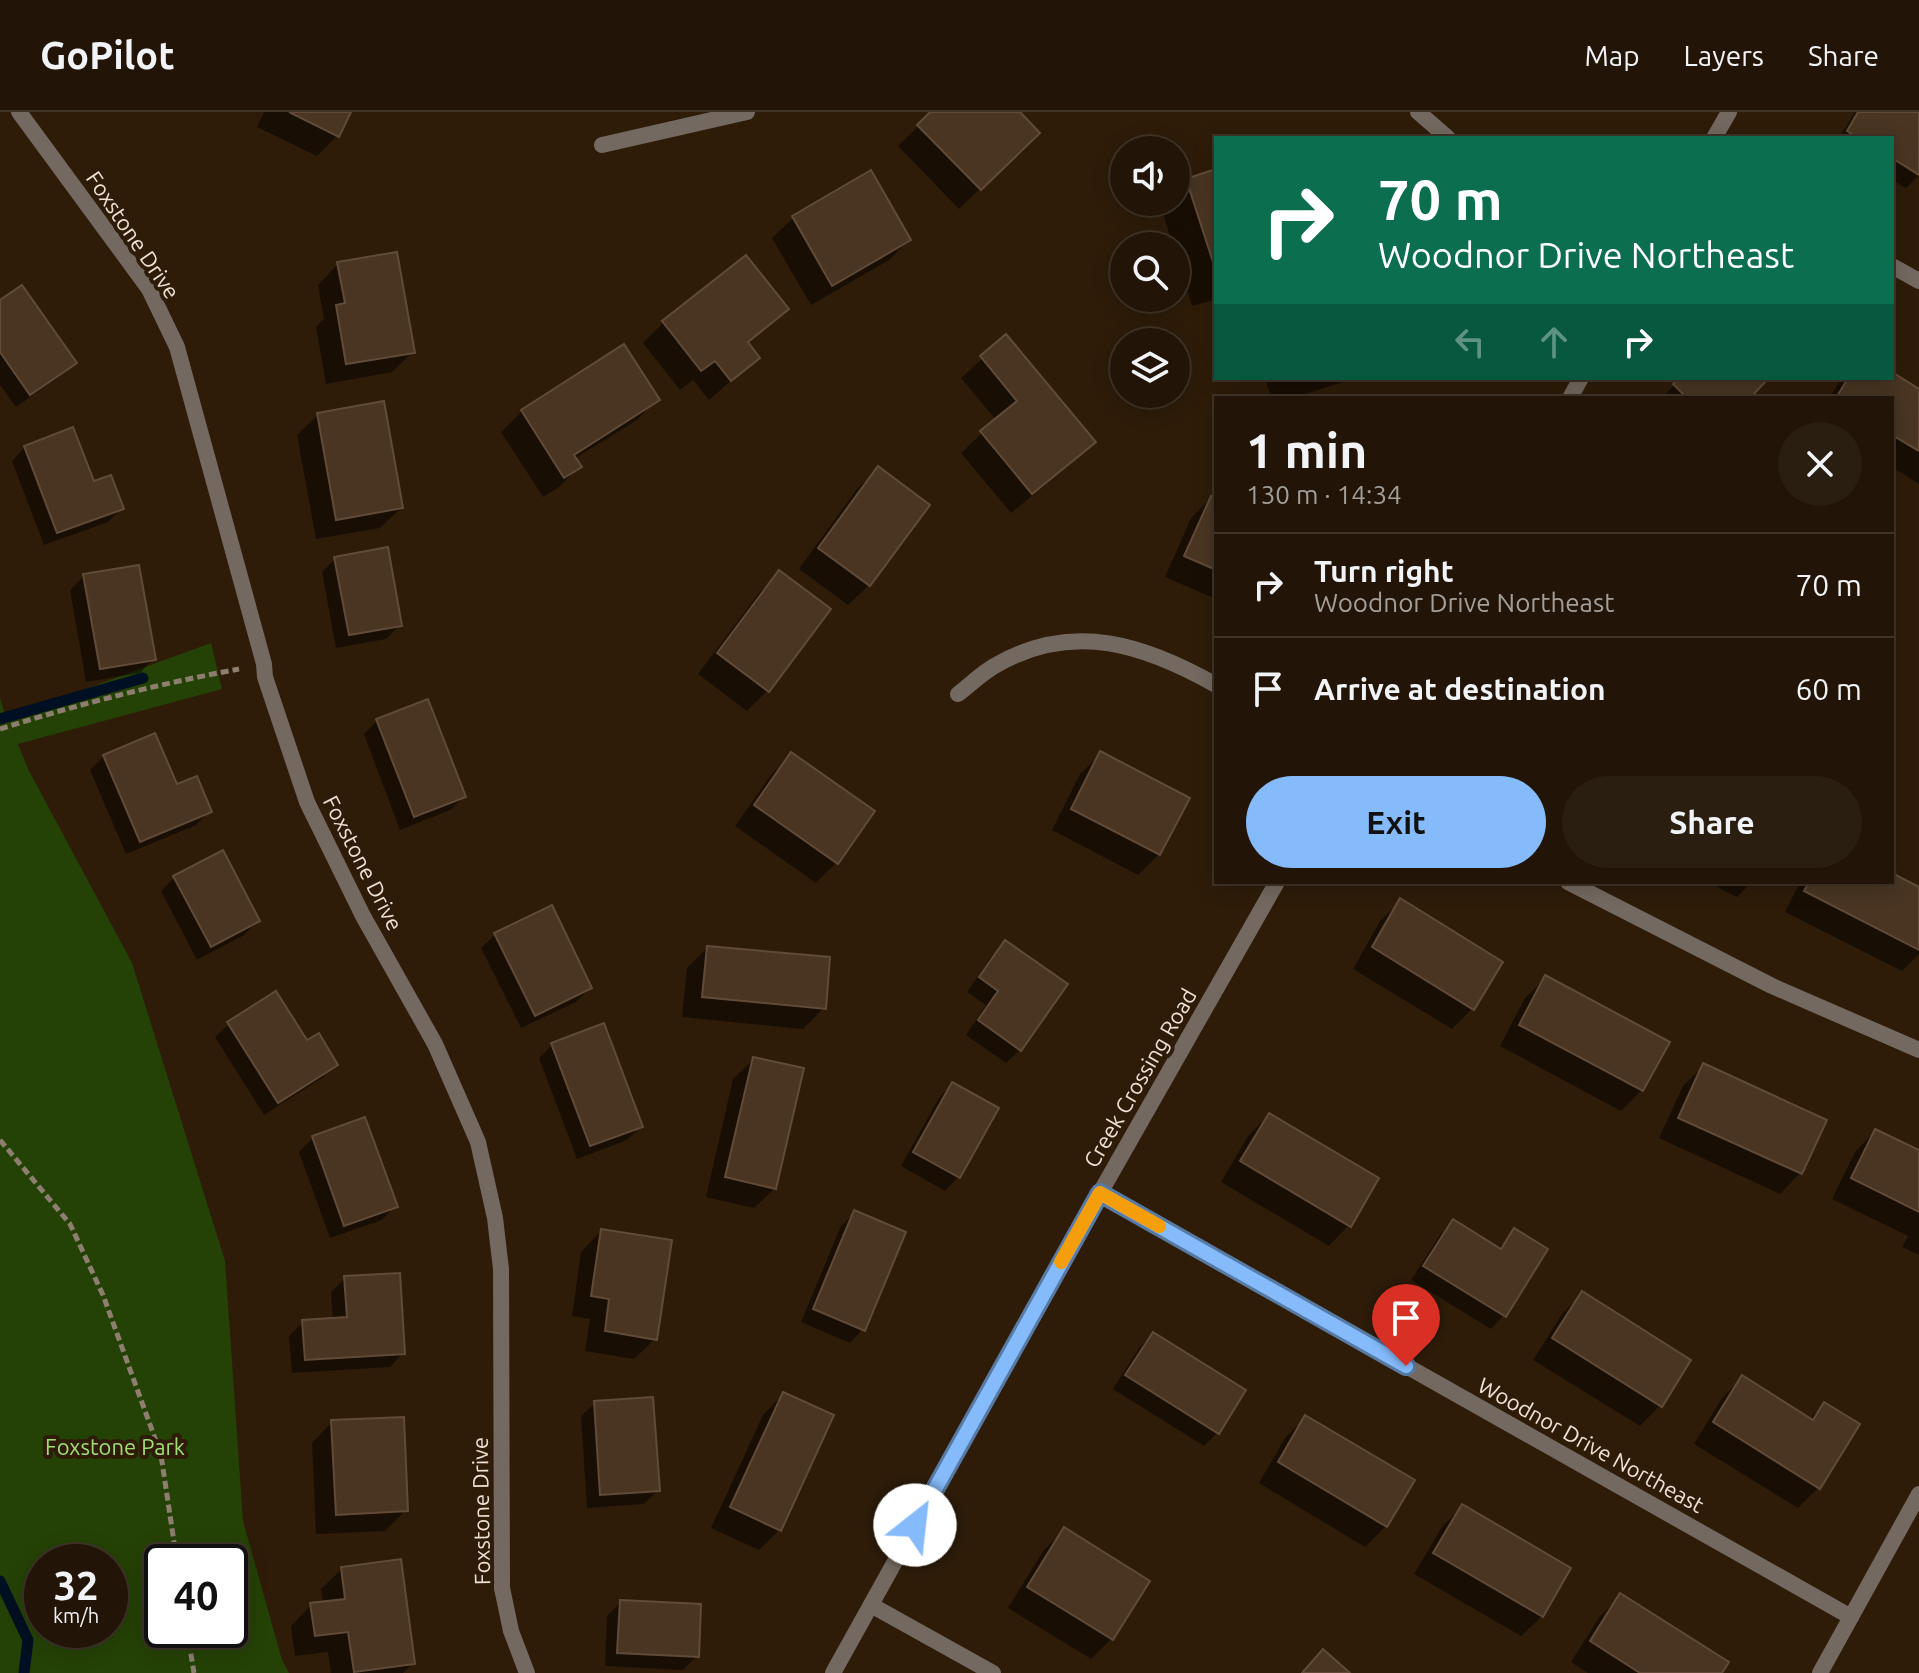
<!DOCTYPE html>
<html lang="en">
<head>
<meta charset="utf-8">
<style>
  body { margin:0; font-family:Ubuntu,sans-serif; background:#2a1e11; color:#f1f3f6; height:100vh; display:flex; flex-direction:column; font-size:30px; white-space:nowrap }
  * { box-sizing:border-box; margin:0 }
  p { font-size:26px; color:#a29f9b }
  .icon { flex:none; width:44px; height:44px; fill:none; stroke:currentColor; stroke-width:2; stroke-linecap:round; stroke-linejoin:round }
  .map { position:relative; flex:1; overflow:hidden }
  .panel { position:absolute; left:1214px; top:284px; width:680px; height:488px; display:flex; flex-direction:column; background:#221507; border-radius:0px; box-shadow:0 4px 20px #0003,0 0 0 2px #3f3428 }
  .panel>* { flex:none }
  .top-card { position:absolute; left:1214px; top:24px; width:680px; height:244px; border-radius:0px; box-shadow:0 4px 20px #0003,0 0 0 2px #3f3428; background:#0b6e4f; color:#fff; overflow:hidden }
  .fabs { position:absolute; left:1110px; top:24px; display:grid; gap:16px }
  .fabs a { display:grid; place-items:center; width:80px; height:80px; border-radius:50%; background:#221507; box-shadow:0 4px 20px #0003,0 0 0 2px #3f3428; font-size:40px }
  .speed { position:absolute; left:24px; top:1432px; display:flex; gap:16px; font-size:40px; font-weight:700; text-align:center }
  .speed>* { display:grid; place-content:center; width:104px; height:104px; border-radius:50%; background:#221507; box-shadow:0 4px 20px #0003,0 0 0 2px #3f3428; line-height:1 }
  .speed small { font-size:20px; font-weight:400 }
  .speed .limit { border:4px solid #111; border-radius:12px; background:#fff; color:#111 }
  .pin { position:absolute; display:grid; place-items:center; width:68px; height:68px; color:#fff; margin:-82px -34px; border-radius:50% 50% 50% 0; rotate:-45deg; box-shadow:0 0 8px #0007 }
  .pin .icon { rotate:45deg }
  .me { position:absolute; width:88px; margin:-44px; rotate:29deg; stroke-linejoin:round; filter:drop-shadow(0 0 6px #0008) }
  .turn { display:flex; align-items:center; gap:28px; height:168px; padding:0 32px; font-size:36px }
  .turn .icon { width:104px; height:104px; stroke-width:2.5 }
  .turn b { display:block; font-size:56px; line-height:68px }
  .lanes { display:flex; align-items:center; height:76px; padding:0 32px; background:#0003; justify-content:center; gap:40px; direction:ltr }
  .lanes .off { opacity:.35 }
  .round { display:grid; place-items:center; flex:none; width:84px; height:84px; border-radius:42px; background:#2a1e11 }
  .head { display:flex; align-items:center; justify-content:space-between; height:136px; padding:0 32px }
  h1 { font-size:48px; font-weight:700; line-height:60px }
  .cta { display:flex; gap:16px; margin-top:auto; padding:16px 32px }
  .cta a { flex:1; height:92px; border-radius:48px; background:#85bbfb; color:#111; font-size:32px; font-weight:700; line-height:92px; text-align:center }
  .cta a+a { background:#2a1e11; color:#f1f3f6 }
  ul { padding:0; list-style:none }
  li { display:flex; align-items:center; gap:24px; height:104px; padding:0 32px; border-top:2px solid #3f3428 }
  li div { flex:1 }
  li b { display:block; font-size:30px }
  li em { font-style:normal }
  header { display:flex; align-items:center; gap:48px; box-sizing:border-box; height:112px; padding:0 40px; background:#221507; border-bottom:2px solid #3f3428 }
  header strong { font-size:38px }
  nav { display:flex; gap:44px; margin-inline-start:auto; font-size:28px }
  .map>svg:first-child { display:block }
  .green { fill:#254206; fill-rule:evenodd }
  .shadow { fill:#0007 }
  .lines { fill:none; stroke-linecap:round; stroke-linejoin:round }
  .stream { stroke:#000f21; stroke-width:11 }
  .building { fill:#493522; stroke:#614b38; stroke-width:2 }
  .path { stroke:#8d7e6f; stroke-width:5; stroke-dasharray:8 4; stroke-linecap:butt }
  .minor { stroke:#736960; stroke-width:16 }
  .tertiary { stroke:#736960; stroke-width:16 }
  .route-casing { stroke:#567aa3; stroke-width:20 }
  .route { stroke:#85bbfb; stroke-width:14 }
  .slow { stroke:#f59e0b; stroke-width:14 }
  .labels { text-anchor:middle; stroke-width:8; stroke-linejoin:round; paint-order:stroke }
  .street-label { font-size:22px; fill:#eee1d6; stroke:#2e1c09 }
  .park-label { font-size:22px; fill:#a2df72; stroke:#2e1c09 }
</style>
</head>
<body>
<header>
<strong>GoPilot</strong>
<nav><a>Map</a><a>Layers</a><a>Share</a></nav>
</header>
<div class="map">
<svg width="1919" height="1561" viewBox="0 0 1919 1561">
  <rect width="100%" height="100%" fill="#2e1c09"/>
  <path class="green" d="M211 531 222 577 18 632 28 657 132 851 225 1149 243 1409 282 1548 289 1561H0V586L6 606ZM42 1450H110V1518H42ZM162 1450H230V1518H162Z"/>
  <g class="shadow">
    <path d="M264 0H349L337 24 317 44 257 15Z"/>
    <path d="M933 0H1017L1037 21 959 97 898 34Z"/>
    <path d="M1855 0H1915L1919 2V63L1906 76 1892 68V26H1839Z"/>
    <path d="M1216 59V195L1214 188 1192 194 1176 143V134H1173L1161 95 1166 90H1176V80L1187 68Z"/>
    <path d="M793 106 909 128 889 148 811 193 772 126Z"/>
    <path d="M746 145 786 197 747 232 757 246 709 288 693 268 680 278 643 231 663 211Z"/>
    <path d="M338 152 413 240 392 260 326 272 316 215 324 207 318 173Z"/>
    <path d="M0 191 74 250 60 264 16 295 0 273Z"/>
    <path d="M1006 225 1093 330 1073 350 1011 401 961 341 996 308 961 266Z"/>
    <path d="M1892 263 1919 279V372L1892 355V286H1829L1842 266H1892Z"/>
    <path d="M1265 266H1356L1293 286H1271Z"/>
    <path d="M1681 266H1767L1747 286H1662Z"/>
    <path d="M657 287 637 308 574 347 579 355 559 375 543 385 501 320 522 299Z"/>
    <path d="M318 303 401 396 380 416 316 427 297 323Z"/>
    <path d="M25 335 92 372 121 397 108 410 44 433 12 349Z"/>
    <path d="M878 357 869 473 848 493 799 457 857 377Z"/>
    <path d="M1211 386 1216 388V487L1165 465 1191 406Z"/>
    <path d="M335 447 400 513 386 527 336 536 322 460Z"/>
    <path d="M779 460 828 498 767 579 747 599 698 562 759 481Z"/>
    <path d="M84 464 153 547 140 561 86 570 70 478Z"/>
    <path d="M377 609 464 685 450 698 400 718 364 622Z"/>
    <path d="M791 642 872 699 836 751 816 771 735 714 771 663Z"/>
    <path d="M1101 642 1159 742 1138 763 1052 718 1080 662Z"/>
    <path d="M104 644 176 675 209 699 196 713 126 742 90 658Z"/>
    <path d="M1892 763 1919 777V842L1902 859 1785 800 1800 770H1892Z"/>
    <path d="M174 766 258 809 244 823 197 848 161 779Z"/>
    <path d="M1707 770H1752L1737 785Z"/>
    <path d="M1401 789 1500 851 1472 897 1452 917 1353 857 1380 809Z"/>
    <path d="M495 823 590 876 576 890 521 916 481 836Z"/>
    <path d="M1005 831 1020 938 1006 951 966 923 986 893 967 880 992 844Z"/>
    <path d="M707 836 824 896 803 917 682 905 687 856Z"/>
    <path d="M1546 866 1642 978 1621 999 1500 934 1525 886Z"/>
    <path d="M229 912 307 931 336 953 322 966 264 1003 215 925Z"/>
    <path d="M552 933 641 1014 627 1028 577 1047 539 946Z"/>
    <path d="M754 947 775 1076 754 1096 706 1085 733 967Z"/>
    <path d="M1703 954 1800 1061 1780 1082 1659 1026 1683 974Z"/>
    <path d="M952 972 996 996 958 1065 945 1079 901 1054 939 986Z"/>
    <path d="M1269 1003 1349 1113 1329 1134 1221 1070 1248 1024Z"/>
    <path d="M364 1007 395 1094 382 1108 330 1126 299 1040 313 1026Z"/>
    <path d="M1875 1019 1919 1040V1143L1902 1135 1908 1124 1832 1087 1855 1040Z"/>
    <path d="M855 1100 863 1217 850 1231 801 1210 841 1114Z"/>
    <path d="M1453 1109 1498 1137 1515 1119 1504 1203 1491 1217 1411 1168 1440 1123Z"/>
    <path d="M601 1119 655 1227 634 1247 585 1239 590 1207 572 1204 581 1140Z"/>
    <path d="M345 1166 403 1241 390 1255 292 1261 289 1224 303 1210 333 1208 331 1180Z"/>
    <path d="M1582 1182 1660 1293 1640 1314 1533 1248 1562 1202Z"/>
    <path d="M1153 1222 1217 1321 1204 1334 1113 1277 1139 1236Z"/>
    <path d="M1742 1266 1809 1308 1824 1293 1818 1376 1798 1396 1694 1332 1722 1286Z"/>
    <path d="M784 1282 780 1417 759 1438 711 1416 763 1303Z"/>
    <path d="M595 1291 658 1378 644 1392 587 1396 581 1304Z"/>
    <path d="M1306 1305 1386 1414 1365 1435 1259 1371 1285 1326Z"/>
    <path d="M332 1310 406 1398 385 1419 316 1422 312 1331Z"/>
    <path d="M1462 1395 1542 1504 1521 1524 1414 1462 1442 1415Z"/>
    <path d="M1064 1418 1111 1527 1091 1547 1008 1496 1044 1438Z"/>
    <path d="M342 1457 413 1551 403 1561H331L328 1540 295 1544 291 1514 311 1493 323 1492 321 1477Z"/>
    <path d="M1621 1484 1720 1561H1588L1571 1550 1600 1504Z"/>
    <path d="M621 1490 697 1544 683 1558 605 1554 607 1504Z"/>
  </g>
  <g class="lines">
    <g class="stream">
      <path d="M0 607 143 566"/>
      <path d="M0 1469 28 1528 24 1561"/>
    </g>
  </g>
  <g class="building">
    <path d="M289 0H351L339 25Z"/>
    <path d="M930 0H1020L1040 21 981 78 917 13Z"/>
    <path d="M1858 0H1919V63L1892 46V26H1858L1847 19Z"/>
    <path d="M1216 57V159L1186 67Z"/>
    <path d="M871 58 911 128 832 174 792 104Z"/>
    <path d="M397 140 415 241 346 252 336 193 345 191 337 150Z"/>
    <path d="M746 143 789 197 748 230 760 246 731 269 715 249 701 259 662 209Z"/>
    <path d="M22 173 77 251 30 283 0 240V188Z"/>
    <path d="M1006 222 1096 330 1032 382 980 319 1017 289 980 244Z"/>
    <path d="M624 232 660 288 574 343 582 355 564 366 521 298Z"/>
    <path d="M1892 260 1919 277V339L1892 323V286H1836L1848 266H1892Z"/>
    <path d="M1679 266H1769L1750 286H1687L1673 272Z"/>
    <path d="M384 289 403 396 336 408 317 301Z"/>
    <path d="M73 315 94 369 111 363 124 397 57 421 24 334Z"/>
    <path d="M878 354 930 393 870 474 818 436Z"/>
    <path d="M1211 384 1216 386V458L1184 444Z"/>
    <path d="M388 435 402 514 349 523 334 445Z"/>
    <path d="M139 453 156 548 100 557 83 462Z"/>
    <path d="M779 458 831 497 769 580 717 541Z"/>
    <path d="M428 587 466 685 414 705 376 607Z"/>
    <path d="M155 621 177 672 197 664 212 700 140 730 103 643Z"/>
    <path d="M1100 639 1190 686 1160 743 1071 697Z"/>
    <path d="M791 640 875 699 838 752 754 693Z"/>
    <path d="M223 738 260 809 211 835 173 764Z"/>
    <path d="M1892 761 1919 775V838L1804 779 1809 770H1892Z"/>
    <path d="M1400 786 1503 850 1474 898 1372 835Z"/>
    <path d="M552 793 592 876 535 904 494 821Z"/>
    <path d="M1005 828 1068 872 1021 939 978 908 998 879 979 865Z"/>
    <path d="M707 834 830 845 826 897 702 885Z"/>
    <path d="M1545 863 1670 930 1643 979 1519 913Z"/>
    <path d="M276 879 307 928 319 921 338 953 278 991 227 910Z"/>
    <path d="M604 911 643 1015 590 1034 551 931Z"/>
    <path d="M753 945 804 956 776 1077 725 1065Z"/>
    <path d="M1703 951 1827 1008 1802 1062 1678 1006Z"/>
    <path d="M952 970 999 996 960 1066 913 1040Z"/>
    <path d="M1269 1001 1379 1066 1351 1115 1240 1049Z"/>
    <path d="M365 1005 398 1095 344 1114 312 1024Z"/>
    <path d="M1875 1017 1919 1038V1100L1851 1066Z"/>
    <path d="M854 1098 906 1120 865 1219 813 1197Z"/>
    <path d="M1453 1107 1501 1137 1514 1116 1548 1137 1506 1205 1423 1154Z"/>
    <path d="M601 1117 672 1128 657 1228 605 1219 609 1187 591 1184Z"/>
    <path d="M400 1161 405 1242 305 1248 302 1208 347 1205 344 1164Z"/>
    <path d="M1582 1179 1691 1248 1662 1295 1552 1226Z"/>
    <path d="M1153 1220 1246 1278 1219 1322 1125 1263Z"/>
    <path d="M1742 1263 1813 1308 1824 1290 1860 1312 1820 1377 1713 1310Z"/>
    <path d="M783 1280 834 1303 781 1419 730 1395Z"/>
    <path d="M653 1285 660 1379 600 1383 594 1289Z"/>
    <path d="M1305 1303 1415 1368 1387 1415 1278 1350Z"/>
    <path d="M404 1305 408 1399 336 1403 331 1308Z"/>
    <path d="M1462 1392 1571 1456 1543 1505 1433 1441Z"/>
    <path d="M1064 1415 1150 1469 1113 1528 1027 1475Z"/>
    <path d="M401 1447 415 1552 354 1560 348 1520 315 1524 310 1491 345 1487 341 1455Z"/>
    <path d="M1620 1481 1729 1550 1722 1561H1640L1590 1529Z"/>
    <path d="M620 1488 701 1492 699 1545 617 1541Z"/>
    <path d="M1323 1537 1350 1561H1302Z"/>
  </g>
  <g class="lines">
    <g class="path">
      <path d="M0 617C79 592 158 572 239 557"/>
      <path d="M0 1028 70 1112 103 1183 161 1343 177 1450"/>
      <path d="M187 1518 194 1561"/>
    </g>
    <g class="minor">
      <path d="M19 0 149 177 177 235 264 552 265 565 307 690 363 804 435 932 478 1030 495 1106 501 1157 502 1476 511 1519 527 1561"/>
      <path d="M1418 0 1448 26"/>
      <path d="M602 33 747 0"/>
      <path d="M1892 154 1919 169"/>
      <path d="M958 582C971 572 984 559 998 552 1074 509 1145 533 1216 573"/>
      <path d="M1568 770 1772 874 1919 938"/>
      <path d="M1100 1081 1851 1505"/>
      <path d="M871 1493 993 1561"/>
      <path d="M1820 1561 1919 1382"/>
    </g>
    <g class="tertiary">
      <path d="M1714 26 1729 0"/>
      <path d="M1570 286 1581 266"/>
      <path d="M833 1561 1100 1081 1277 770"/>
    </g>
  </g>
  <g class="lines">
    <g class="route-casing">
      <path id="route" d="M915 1413 1100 1081 1406 1254"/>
    </g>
    <use href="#route" class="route"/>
    <path class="slow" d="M1061 1150 1100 1081 1159 1114"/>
  </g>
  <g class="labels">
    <g class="street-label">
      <text transform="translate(133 123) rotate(56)" y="8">Foxstone Drive</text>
      <text transform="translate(363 751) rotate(63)" y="8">Foxstone Drive</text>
      <text transform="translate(1140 966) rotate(-60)" y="8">Creek Crossing Road</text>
      <text transform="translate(1591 1333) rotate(29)" y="8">Woodnor Drive Northeast</text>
      <text transform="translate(481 1399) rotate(-91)" y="8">Foxstone Drive</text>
    </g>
    <g class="park-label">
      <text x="115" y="1343">Foxstone Park</text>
    </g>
  </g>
</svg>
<div class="fabs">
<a><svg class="icon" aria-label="sound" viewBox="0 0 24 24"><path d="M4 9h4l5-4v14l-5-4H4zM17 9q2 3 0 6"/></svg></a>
<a><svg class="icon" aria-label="search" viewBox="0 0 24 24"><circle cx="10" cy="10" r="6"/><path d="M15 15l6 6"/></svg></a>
<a><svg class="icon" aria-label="layers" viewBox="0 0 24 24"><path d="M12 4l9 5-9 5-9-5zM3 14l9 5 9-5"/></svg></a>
</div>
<div class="speed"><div>32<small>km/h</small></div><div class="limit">40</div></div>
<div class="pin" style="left:1406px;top:1254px;background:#d93025"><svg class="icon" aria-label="arrive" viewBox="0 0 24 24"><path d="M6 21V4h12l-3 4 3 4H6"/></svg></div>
<svg class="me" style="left:915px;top:1413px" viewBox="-20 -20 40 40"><circle r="19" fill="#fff"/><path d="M0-13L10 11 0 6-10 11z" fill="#85bbfb"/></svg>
<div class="top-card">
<div class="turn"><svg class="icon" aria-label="right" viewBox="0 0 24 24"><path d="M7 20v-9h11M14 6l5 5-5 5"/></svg><div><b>70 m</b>Woodnor Drive Northeast</div></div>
<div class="lanes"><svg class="icon off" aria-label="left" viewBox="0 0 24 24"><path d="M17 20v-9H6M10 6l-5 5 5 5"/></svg><svg class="icon off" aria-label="ahead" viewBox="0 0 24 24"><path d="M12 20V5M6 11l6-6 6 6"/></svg><svg class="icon" aria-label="right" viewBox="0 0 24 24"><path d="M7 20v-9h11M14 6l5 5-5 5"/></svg></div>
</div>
<section class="panel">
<div class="head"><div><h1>1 min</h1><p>130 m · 14:34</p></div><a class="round"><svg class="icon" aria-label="close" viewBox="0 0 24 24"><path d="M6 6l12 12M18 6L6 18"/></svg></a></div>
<ul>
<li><svg class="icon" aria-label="right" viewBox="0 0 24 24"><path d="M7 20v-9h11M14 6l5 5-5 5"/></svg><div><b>Turn right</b><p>Woodnor Drive Northeast</p></div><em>70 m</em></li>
<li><svg class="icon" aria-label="arrive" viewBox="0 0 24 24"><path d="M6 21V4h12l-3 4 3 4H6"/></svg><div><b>Arrive at destination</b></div><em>60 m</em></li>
</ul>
<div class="cta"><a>Exit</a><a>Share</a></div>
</section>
</div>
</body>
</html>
